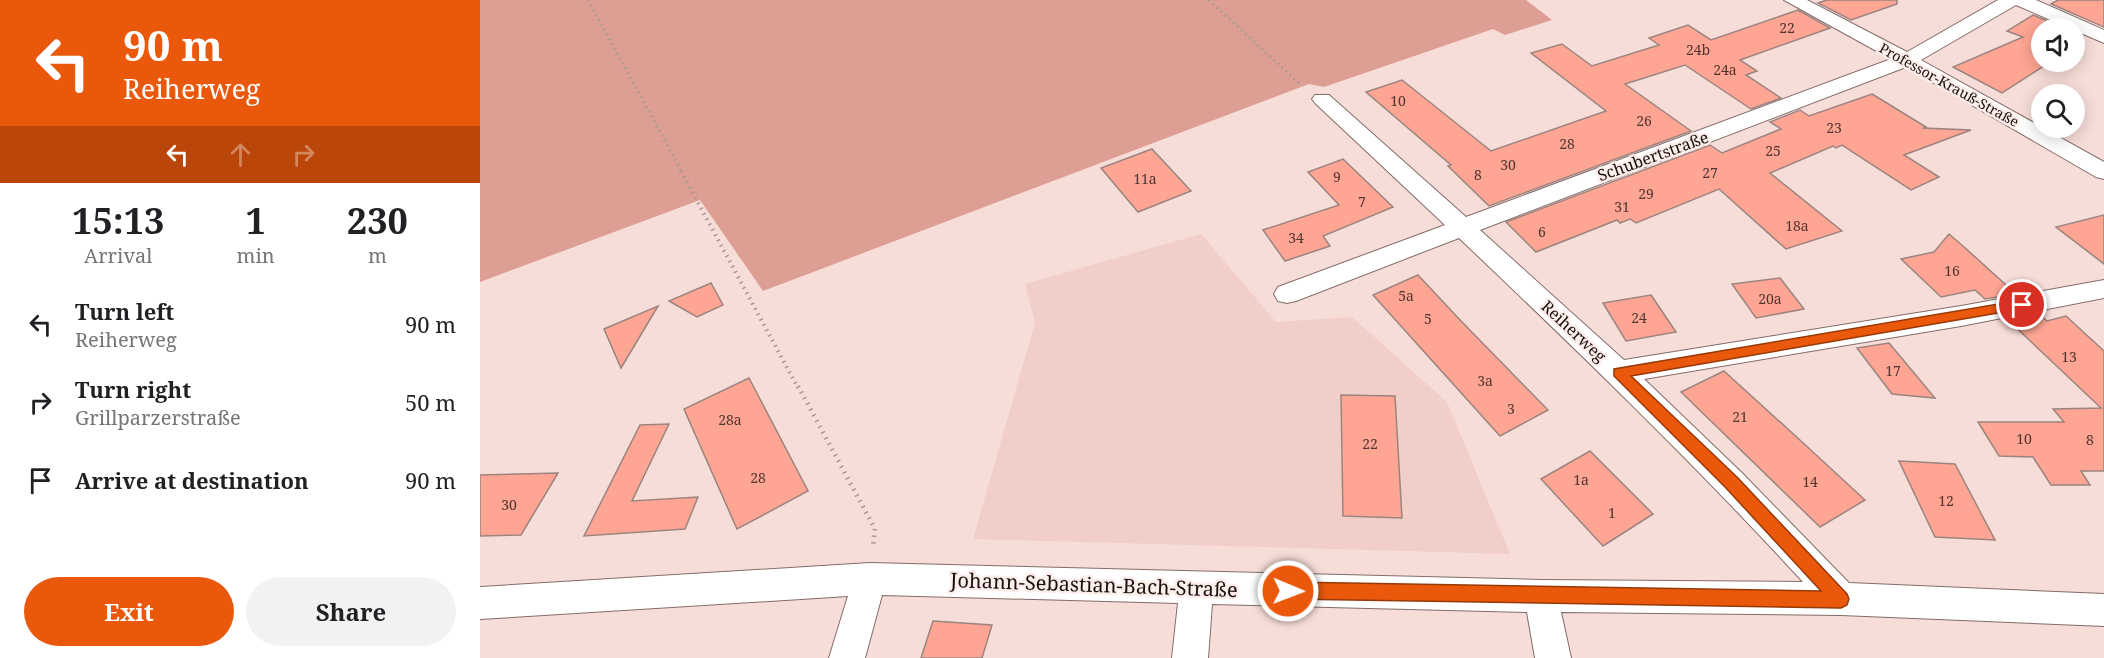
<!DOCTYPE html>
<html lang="en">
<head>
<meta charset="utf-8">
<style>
  body { margin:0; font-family:"Noto Serif",serif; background:#f2f2f2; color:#202124; height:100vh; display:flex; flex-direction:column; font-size:22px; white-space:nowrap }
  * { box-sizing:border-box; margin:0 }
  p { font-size:20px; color:#757577 }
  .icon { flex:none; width:33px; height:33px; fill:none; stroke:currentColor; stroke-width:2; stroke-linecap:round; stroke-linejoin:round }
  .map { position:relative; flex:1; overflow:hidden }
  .details { display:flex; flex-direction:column; background:#fff; width:480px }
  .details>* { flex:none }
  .hud { background:#ea580c; color:#fff; overflow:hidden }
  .buttons { position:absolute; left:1551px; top:18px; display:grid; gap:12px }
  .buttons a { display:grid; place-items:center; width:54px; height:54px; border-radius:50%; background:#fff; box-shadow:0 3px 15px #0003; font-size:30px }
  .pin { position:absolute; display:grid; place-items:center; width:51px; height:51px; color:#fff; margin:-26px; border:3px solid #fff; border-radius:50%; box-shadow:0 2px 6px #0007 }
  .me { position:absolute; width:66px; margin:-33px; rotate:91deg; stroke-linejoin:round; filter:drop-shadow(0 0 4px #0008) }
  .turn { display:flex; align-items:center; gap:21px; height:126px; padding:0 24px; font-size:27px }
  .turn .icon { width:78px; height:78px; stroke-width:2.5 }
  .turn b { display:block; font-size:42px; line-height:51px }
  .lanes { display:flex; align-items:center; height:57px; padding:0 24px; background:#0003; justify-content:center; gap:30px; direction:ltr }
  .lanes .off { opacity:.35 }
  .eta { display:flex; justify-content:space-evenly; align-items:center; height:102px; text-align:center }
  .eta b { font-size:36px; font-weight:700; line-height:42px }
  .primary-button { display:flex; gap:12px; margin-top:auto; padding:12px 24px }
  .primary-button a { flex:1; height:69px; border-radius:36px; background:#ea580c; color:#fff; font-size:24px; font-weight:700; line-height:69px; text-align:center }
  .primary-button a+a { background:#f2f2f2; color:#202124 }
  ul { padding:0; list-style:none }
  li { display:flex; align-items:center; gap:18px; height:78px; padding:0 24px }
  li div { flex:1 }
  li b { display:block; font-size:22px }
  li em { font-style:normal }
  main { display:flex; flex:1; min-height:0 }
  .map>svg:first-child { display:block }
  .built { fill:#f1cfc8 }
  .green { fill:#dd9f93 }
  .building { fill:#fea594; stroke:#9b847f; stroke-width:1.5 }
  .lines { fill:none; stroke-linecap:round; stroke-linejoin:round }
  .minor-casing { stroke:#836c68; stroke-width:2 }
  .path-far2 { stroke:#ab9793; stroke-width:3; stroke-dasharray:1.5 4; stroke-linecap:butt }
  .path-far1 { stroke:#ab9793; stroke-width:4; stroke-dasharray:1.5 4.5; stroke-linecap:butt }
  .path { stroke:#ab9793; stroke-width:4.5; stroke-dasharray:1.5 5; stroke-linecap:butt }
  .minor { fill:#fff; fill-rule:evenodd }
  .route { fill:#ea580c; stroke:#983908; stroke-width:1.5 }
  .labels { text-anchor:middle; stroke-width:5; stroke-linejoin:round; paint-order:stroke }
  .number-label { font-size:14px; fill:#523530 }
  .far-street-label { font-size:14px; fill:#19100e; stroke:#fcedea }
  .street-label { font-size:16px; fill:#19100e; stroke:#fcedea }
  .near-street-label { font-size:20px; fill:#19100e; stroke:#fcedea }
</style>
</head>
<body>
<main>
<section class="details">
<div class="hud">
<div class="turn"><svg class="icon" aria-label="left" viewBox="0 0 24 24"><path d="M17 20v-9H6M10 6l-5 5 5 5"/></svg><div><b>90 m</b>Reiherweg</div></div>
<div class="lanes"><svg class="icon" aria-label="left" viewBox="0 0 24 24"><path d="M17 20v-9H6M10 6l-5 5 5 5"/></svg><svg class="icon off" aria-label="ahead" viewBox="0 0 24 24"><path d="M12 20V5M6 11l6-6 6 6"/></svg><svg class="icon off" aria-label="right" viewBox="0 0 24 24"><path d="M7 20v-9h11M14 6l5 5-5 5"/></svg></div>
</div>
<div class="eta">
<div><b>15:13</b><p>Arrival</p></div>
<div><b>1</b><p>min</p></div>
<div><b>230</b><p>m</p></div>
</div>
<ul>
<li><svg class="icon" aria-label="left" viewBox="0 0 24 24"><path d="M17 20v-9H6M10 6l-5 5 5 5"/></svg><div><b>Turn left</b><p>Reiherweg</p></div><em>90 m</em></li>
<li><svg class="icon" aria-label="right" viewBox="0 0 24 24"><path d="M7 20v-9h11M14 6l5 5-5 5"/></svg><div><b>Turn right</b><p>Grillparzerstraße</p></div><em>50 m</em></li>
<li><svg class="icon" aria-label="arrive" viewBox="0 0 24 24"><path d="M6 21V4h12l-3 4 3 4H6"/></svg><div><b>Arrive at destination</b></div><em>90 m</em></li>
</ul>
<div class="primary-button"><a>Exit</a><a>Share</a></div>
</section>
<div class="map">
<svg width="1624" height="658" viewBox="0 0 1624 658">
  <rect width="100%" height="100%" fill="#f7ddd8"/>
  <path class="built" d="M721 234 796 322 872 317 967 402 1030 554 493 539 555 323 545 284Z"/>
  <path class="green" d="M0 0H1046L1072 20 1025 35 1013 29 844 87 829 84 283 291 220 200 0 282Z"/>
  <g class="building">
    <path d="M1347 0H1417V4L1371 20 1338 3Z"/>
    <path d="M1578 0H1624V27L1571 4Z"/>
    <path d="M1318 10 1350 28 1260 60 1277 71 1266 75 1301 98 1271 109 1205 65 1145 84 1211 131 1009 206 968 166 971 165 886 92 922 80 1011 151 1126 111 1051 53 1082 44 1112 66 1179 45 1169 38 1208 25 1231 40Z"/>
    <path d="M1553 15 1585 28H1562V62H1570L1522 93 1473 67 1543 37 1527 31Z"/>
    <path d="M1392 94 1446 127 1444 128 1491 130 1424 155 1459 177 1431 190 1362 145 1356 148 1353 146 1290 173 1362 231 1306 249 1239 189 1156 223 1150 219 1140 223 1137 220 1056 252 1026 222 1230 145 1242 153 1301 129 1290 122 1320 110 1329 116Z"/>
    <path d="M672 149 711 191 658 212 621 168Z"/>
    <path d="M863 159 913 207 843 236 850 246 805 261 783 230 859 205 828 172Z"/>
    <path d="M1624 215V264L1576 227Z"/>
    <path d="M1469 234 1483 246 1536 294 1505 299 1495 290 1461 297 1421 259 1454 252Z"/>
    <path d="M938 275 981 321 1068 410 1020 436 893 295Z"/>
    <path d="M1300 278 1324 309 1276 318 1252 284Z"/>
    <path d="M231 283 243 305 217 317 189 301Z"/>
    <path d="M1171 295 1196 332 1146 341 1123 303Z"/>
    <path d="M178 306 141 368 124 329Z"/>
    <path d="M1558 313 1567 321 1586 316 1624 351V471H1601L1610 485H1571L1553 457 1519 456 1498 422H1584L1573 409 1621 408 1527 319Z"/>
    <path d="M1409 343 1455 398 1412 394 1377 348Z"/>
    <path d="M1244 371 1321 441 1385 500 1340 527 1201 392Z"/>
    <path d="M269 378 328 491 257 529 204 409Z"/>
    <path d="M861 395 915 396 922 518 863 516Z"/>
    <path d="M189 424 152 501 218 497 205 529 104 536 160 425Z"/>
    <path d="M1110 451 1173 514 1123 546 1061 479Z"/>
    <path d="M1419 461 1475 464 1515 540 1455 537Z"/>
    <path d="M78 473 41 535 0 536V475Z"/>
    <path d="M453 621 512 625 502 658H441Z"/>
  </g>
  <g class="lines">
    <g class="minor-casing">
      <path id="minor" d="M1304 0H1327L1427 52 1518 0H1556L1624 30V43L1536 5 1441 60 1624 162V179L1616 177 1426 67 1000 230 1144 360 1481 306 1624 280V298L1481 326 1164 379 1262 473 1369 583 1624 594V626L1361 615 1081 612 1091 658H1055L1047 612 732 604 728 658H692L698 603 402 595 385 658H349L368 596 0 619V587L390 563 1061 580 1323 582C1213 462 1097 350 979 238L816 301 807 303 798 301 794 294 798 287 965 225 835 103 832 99 835 95H849L986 217 1411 59Z"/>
    </g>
    <g class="path-far2">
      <path d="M108 0 202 172"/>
      <path d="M729 0 821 85"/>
    </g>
    <path class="path-far1" d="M201 171 318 388"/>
    <path class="path" d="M318 386 395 529 393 546"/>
    <use href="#minor" class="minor"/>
  </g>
  <path class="route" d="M1542 300 1549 305 1547 308 1151 376 1257 477 1367 594 1369 599 1367 605 1361 608 808 599 802 596 800 591 802 585 808 582 1341 591 1245 487 1134 376V369Z"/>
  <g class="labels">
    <g class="number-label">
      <text x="1307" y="33">22</text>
      <text x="1218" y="55">24b</text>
      <text x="1245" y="75">24a</text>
      <text x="918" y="106">10</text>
      <text x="1164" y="126">26</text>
      <text x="1354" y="133">23</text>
      <text x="1087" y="149">28</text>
      <text x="1293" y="156">25</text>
      <text x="1028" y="170">30</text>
      <text x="1230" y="178">27</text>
      <text x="998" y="180">8</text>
      <text x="857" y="182">9</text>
      <text x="665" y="184">11a</text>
      <text x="1166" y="199">29</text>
      <text x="882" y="207">7</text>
      <text x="1142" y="212">31</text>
      <text x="1317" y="231">18a</text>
      <text x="1062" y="237">6</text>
      <text x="816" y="243">34</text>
      <text x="1472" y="276">16</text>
      <text x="926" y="301">5a</text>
      <text x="1290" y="304">20a</text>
      <text x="1159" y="323">24</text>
      <text x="948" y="324">5</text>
      <text x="1589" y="362">13</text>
      <text x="1413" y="376">17</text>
      <text x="1005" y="386">3a</text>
      <text x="1031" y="414">3</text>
      <text x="1260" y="422">21</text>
      <text x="250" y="425">28a</text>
      <text x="1544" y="444">10</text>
      <text x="1610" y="445">8</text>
      <text x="890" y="449">22</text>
      <text x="278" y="483">28</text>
      <text x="1101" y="485">1a</text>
      <text x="1330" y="487">14</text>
      <text x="1466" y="506">12</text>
      <text x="29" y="510">30</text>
      <text x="1132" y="518">1</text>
    </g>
    <g class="far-street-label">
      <text transform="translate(1469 85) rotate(29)" y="5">Professor-Krauß-Straße</text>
    </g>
    <g class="street-label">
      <text transform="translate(1173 156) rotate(-20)" y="6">Schubertstraße</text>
      <text transform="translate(1094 331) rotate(43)" y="6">Reiherweg</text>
    </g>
    <g class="near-street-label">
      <text transform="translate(614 585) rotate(2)" y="7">Johann-Sebastian-Bach-Straße</text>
    </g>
  </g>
</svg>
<div class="buttons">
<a><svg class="icon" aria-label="sound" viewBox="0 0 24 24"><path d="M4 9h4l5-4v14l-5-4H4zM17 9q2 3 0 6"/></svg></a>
<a><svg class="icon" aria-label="search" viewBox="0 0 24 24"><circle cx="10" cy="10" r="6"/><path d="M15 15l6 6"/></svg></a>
</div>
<div class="pin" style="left:1542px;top:305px;background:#d93025"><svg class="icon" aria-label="arrive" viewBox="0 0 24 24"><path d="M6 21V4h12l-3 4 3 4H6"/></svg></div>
<svg class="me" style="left:808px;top:591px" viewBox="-20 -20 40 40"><circle r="17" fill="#ea580c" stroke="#fff" stroke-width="3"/><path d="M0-11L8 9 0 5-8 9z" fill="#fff"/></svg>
</div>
</main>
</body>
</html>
